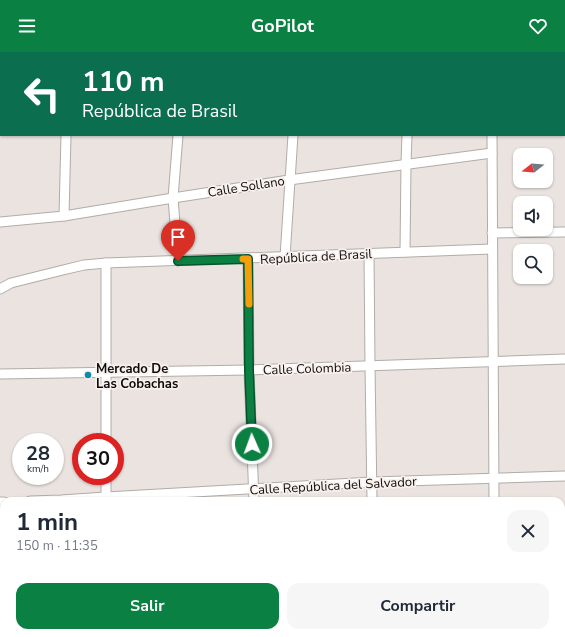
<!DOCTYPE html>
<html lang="es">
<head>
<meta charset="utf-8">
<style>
  body { margin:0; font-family:"Nunito Sans",sans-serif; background:#f6f6f7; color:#1f2937; height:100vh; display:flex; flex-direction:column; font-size:15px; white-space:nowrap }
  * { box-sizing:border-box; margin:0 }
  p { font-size:13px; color:#747a83 }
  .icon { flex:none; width:22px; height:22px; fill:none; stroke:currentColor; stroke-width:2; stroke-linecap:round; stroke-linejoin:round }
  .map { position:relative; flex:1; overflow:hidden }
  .drawer { position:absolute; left:0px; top:445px; width:565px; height:140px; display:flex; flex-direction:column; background:#fff; border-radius:12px 12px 0 0; box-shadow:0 1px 3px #0004 }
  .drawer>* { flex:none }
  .hud { position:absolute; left:0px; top:0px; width:565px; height:84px; box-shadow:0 1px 3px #0004; background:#0b6e4f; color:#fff; overflow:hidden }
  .needle { width:26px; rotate:253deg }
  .buttons { position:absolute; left:513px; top:96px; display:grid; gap:8px }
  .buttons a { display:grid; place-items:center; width:40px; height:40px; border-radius:8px; background:#fff; box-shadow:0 1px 3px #0004; font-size:20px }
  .speed { position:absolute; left:12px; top:381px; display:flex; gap:8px; font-size:20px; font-weight:700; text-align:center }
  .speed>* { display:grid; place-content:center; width:52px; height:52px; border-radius:50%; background:#fff; box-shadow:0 1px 3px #0004; line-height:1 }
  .speed small { font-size:10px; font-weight:400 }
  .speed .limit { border:6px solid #d22; background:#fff; color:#111 }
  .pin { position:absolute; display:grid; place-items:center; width:34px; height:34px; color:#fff; margin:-41px -17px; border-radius:50% 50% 50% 0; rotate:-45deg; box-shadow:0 0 4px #0007 }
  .pin .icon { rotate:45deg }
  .me { position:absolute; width:44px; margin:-22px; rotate:358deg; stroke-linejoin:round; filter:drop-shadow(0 0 3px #0008) }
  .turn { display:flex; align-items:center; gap:14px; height:84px; padding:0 16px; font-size:18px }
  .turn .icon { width:52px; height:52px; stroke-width:2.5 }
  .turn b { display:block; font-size:28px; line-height:34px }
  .round { display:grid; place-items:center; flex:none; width:42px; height:42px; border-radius:12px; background:#f6f6f7 }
  .summary { display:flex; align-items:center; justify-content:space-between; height:68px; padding:0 16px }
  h1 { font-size:24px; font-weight:700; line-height:30px }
  .cta { display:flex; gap:8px; margin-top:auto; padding:8px 16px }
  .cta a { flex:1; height:46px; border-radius:12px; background:#0b8043; color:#fff; font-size:16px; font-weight:700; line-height:46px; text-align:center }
  .cta a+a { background:#f6f6f7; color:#1f2937 }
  header { display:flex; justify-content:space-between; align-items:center; height:52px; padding:0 16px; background:#0b8043; color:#fff; font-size:18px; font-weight:700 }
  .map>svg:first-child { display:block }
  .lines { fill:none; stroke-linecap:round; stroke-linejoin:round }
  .street-casing { stroke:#b2aca8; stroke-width:11 }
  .path { stroke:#7e7977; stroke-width:2; stroke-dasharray:3 3; stroke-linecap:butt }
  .street { stroke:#fff; stroke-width:9 }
  .route-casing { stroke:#07532c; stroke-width:10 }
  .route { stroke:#0b8043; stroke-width:7 }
  .slow { stroke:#f59e0b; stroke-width:7 }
  .poi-dot { fill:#0d8aac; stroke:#f7f0ed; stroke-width:1.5 }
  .labels { text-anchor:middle; stroke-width:3.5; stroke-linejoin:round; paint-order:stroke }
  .street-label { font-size:13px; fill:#0f0d0c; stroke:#f7f0ed }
  .poi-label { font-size:13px; font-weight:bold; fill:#0f0d0c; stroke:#f7f0ed; text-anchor:start }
</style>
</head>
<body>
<header><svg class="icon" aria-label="menu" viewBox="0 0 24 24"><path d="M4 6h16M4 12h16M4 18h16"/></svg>GoPilot<svg class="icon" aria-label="heart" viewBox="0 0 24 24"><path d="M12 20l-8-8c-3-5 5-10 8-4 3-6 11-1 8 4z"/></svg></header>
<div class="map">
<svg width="565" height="585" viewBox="0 0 565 585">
  <rect width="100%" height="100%" fill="#eae3e0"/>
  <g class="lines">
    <g class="street-casing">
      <g id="street">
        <path d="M118 1 120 0"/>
        <path d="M299 1V0"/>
        <path d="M316 1 324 0"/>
        <path d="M412 1V0"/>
        <path d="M493 1V0"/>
        <path d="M0 44H1"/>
        <path d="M178 83 173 146 178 209"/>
        <path d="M492 83 494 449"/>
        <path d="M64 164 66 83"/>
        <path d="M0 170 64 164 173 146 289 128 492 101"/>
        <path d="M492 181 565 180"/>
        <path d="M405 200 406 112 407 83"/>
        <path d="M369 201 370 314 372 449"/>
        <path d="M285 205 293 83"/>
        <path d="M248 207 249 318 254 449"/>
        <path d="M0 237 11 231 63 218 84 213 106 211 492 197"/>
        <path d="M0 322 249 318 565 307"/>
        <path d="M106 390V211"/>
        <path d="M106 424V449"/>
        <path d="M30 449 61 448 106 445 372 430 565 424"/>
        <path d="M0 450H4"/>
        <path d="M561 541H565"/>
        <path d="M0 557H4"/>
        <path d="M494 581V585"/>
        <path d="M106 585V581"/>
        <path d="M258 585V581"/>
        <path d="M373 585V581"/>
      </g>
    </g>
    <g class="path">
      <path d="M105 0V1"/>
      <path d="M182 1V0"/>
    </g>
    <use href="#street" class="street"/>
  </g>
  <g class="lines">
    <g class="route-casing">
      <path id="route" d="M178 209 248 207 249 318 252 392"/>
    </g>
    <use href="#route" class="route"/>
    <path class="slow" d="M243 207H248L249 252"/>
  </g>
  <circle class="poi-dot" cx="88" cy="323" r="4"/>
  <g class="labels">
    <g class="street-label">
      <text transform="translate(246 134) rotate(-9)" y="5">Calle Sollano</text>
      <text transform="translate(316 204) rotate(-3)" y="5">República de Brasil</text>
      <text transform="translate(307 316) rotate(-2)" y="5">Calle Colombia</text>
      <text transform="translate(333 433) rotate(-3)" y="5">Calle República del Salvador</text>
    </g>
    <g class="poi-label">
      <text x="96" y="321">Mercado De<tspan x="96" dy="15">Las Cobachas</tspan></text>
    </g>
  </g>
</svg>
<div class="buttons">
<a><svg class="needle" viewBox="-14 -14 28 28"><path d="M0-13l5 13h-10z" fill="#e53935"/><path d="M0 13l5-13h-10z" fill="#747a83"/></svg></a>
<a><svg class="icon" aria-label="sound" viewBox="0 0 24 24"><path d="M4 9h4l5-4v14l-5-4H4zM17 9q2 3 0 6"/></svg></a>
<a><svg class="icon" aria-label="search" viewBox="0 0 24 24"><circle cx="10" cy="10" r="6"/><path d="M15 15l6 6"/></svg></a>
</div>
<div class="speed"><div>28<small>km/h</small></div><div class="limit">30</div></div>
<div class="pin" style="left:178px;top:209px;background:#d93025"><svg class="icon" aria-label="arrive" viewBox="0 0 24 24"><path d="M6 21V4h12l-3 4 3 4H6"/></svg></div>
<svg class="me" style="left:252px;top:392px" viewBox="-20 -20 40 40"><circle r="17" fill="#0b8043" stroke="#fff" stroke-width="3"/><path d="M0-11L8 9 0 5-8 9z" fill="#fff"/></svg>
<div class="hud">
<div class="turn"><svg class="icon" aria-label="left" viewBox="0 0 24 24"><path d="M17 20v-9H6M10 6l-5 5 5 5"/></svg><div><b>110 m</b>República de Brasil</div></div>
</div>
<section class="drawer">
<div class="summary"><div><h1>1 min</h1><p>150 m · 11:35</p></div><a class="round"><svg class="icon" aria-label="close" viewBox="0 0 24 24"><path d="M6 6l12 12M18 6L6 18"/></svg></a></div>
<div class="cta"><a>Salir</a><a>Compartir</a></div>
</section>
</div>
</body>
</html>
